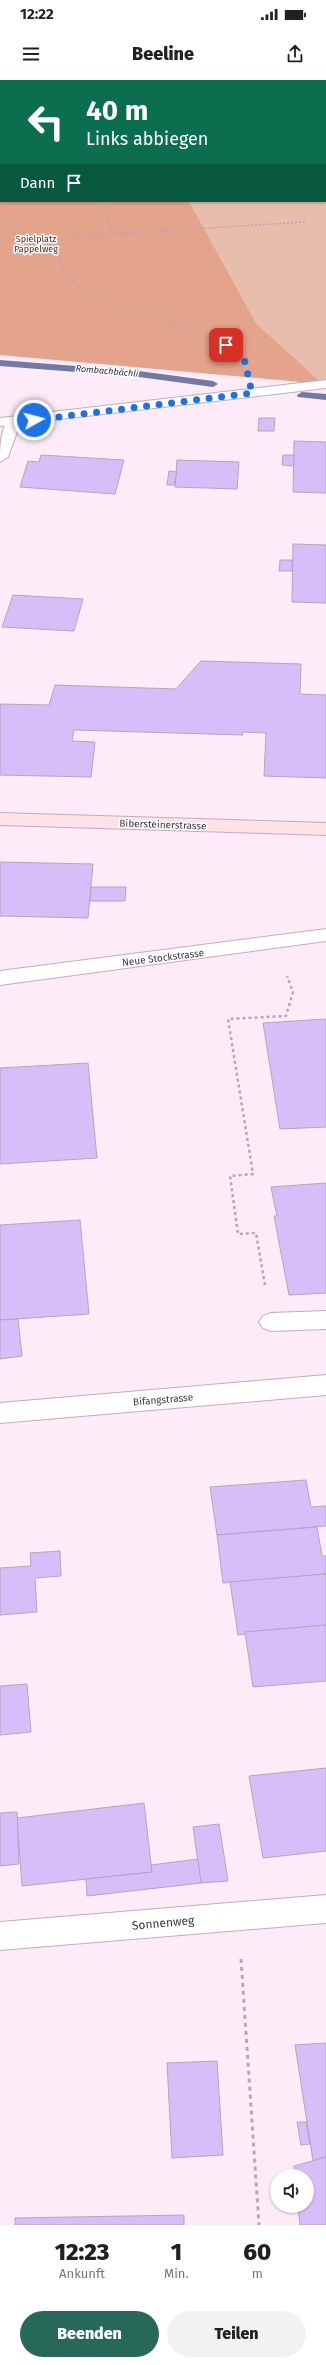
<!DOCTYPE html>
<html lang="de">
<head>
<meta charset="utf-8">
<style>
  body { margin:0; font-family:"Fira Sans",sans-serif; background:#f2f2f2; color:#202124; height:100vh; display:flex; flex-direction:column; font-size:15px; white-space:nowrap }
  * { box-sizing:border-box; margin:0 }
  p { font-size:13px; color:#757577 }
  .icon { flex:none; width:22px; height:22px; fill:none; stroke:currentColor; stroke-width:2; stroke-linecap:round; stroke-linejoin:round }
  .map { position:relative; height:2145px; overflow:hidden }
  .sheet { display:flex; flex-direction:column; background:#fff; flex:1 }
  .sheet>* { flex:none }
  .hud { position:absolute; left:0px; top:0px; width:326px; height:122px; box-shadow:0 1px 3px #0004; background:#0b6e4f; color:#fff; overflow:hidden }
  .fabs { position:absolute; left:270px; top:2089px; display:grid; gap:8px }
  .fabs a { display:grid; place-items:center; width:44px; height:44px; border-radius:50%; background:#fff; box-shadow:0 1px 3px #0004; font-size:20px }
  .pin { position:absolute; display:grid; place-items:center; width:34px; height:34px; color:#fff; margin:-17px; border-radius:8px; box-shadow:0 2px 6px #0006 }
  .me { position:absolute; width:44px; margin:-22px; rotate:83deg; stroke-linejoin:round; filter:drop-shadow(0 0 3px #0008) }
  .turn { display:flex; align-items:center; gap:14px; height:84px; padding:0 20px; font-size:18px }
  .turn .icon { width:52px; height:52px; stroke-width:2.5 }
  .turn b { display:block; font-size:28px; line-height:34px }
  .then { display:flex; align-items:center; height:38px; padding:0 20px; background:#0003; gap:8px; font-size:15px }
  .eta { display:flex; justify-content:space-evenly; align-items:center; height:68px; text-align:center }
  .eta b { font-size:24px; font-weight:800; line-height:28px }
  .action { display:flex; gap:8px; margin-top:auto; padding:8px 20px }
  .action a { flex:1; height:46px; border-radius:24px; background:#276959; color:#fff; font-size:16px; font-weight:800; line-height:46px; text-align:center }
  .action a+a { background:#f2f2f2; color:#202124 }
  .status { display:flex; justify-content:space-between; align-items:center; height:28px; padding:0 20px; background:#fff; direction:ltr }
  .status svg { height:11px; fill:currentColor }
  header { display:flex; justify-content:space-between; align-items:center; height:52px; padding:0 20px; background:#fff; font-size:18px; font-weight:800 }
  .map>svg:first-child { display:block }
  .green { fill:#e7bdac }
  .forest { fill:#e4a38b }
  .lines { fill:none; stroke-linecap:round; stroke-linejoin:round }
  .stream { fill:#727aa3; fill-rule:evenodd }
  .building { fill:#d8bef9; stroke:#b1a6c0 }
  .service-casing { stroke:#c5aabd; stroke-width:2 }
  .minor-casing { stroke:#c5aabd; stroke-width:2 }
  .tertiary-casing { stroke:#c5aabd; stroke-width:2 }
  .secondary-casing { stroke:#c5aabd; stroke-width:2 }
  .path-far2 { stroke:#b6a7b2; stroke-width:1.5; stroke-dasharray:2 2; stroke-linecap:butt }
  .path-far1 { stroke:#b6a7b2; stroke-width:2.5; stroke-dasharray:3 3; stroke-linecap:butt }
  .path { stroke:#b6a7b2; stroke-width:3; stroke-dasharray:4 4; stroke-linecap:butt }
  .service { fill:#fff; fill-rule:evenodd }
  .minor { fill:#fff; fill-rule:evenodd }
  .tertiary { fill:#fff; fill-rule:evenodd }
  .secondary { fill:#fde2e6; fill-rule:evenodd }
  .route { stroke:#1a73e8; stroke-width:7; stroke-dasharray:0 12.6 }
  .labels { text-anchor:middle; stroke-width:3; stroke-linejoin:round; paint-order:stroke }
  .far-park-label { font-size:9px; fill:#571e03; stroke:#fff }
  .far-water-label { font-size:9px; font-style:italic; fill:#1e2769; stroke:#fff }
  .street-label { font-size:10px; fill:#40353d; stroke:#fff }
  .near-street-label { font-size:12px; fill:#40353d; stroke:#fff }
</style>
</head>
<body>
<div class="status"><b>12:22</b><svg viewBox="0 0 49 12"><path d="M0 12V9h3v3zM5 12V6h3v6zM10 12V3h3v9zM15 12V0h3v12zM26 1h20v11H26zM47 4h2v5h-2z"/></svg></div>
<header><svg class="icon" aria-label="menu" viewBox="0 0 24 24"><path d="M4 6h16M4 12h16M4 18h16"/></svg>Beeline<svg class="icon" aria-label="share" viewBox="0 0 24 24"><path d="M12 15V3M7 8l5-5 5 5M5 13v7h14v-7"/></svg></header>
<div class="map">
<svg width="326" height="2145" viewBox="0 0 326 2145">
  <rect width="100%" height="100%" fill="#fdecf8"/>
  <path class="green" d="M326 117V304H323L256 243 189 121H325Z"/>
  <path class="forest" d="M0 12 1 121H189L256 243 323 304 0 275Z"/>
  <g class="lines">
    <g class="stream">
      <path d="M0 280 139 291 213 301 218 304 213 307 139 297 0 286Z"/>
      <path d="M302 312 326 314V320L298 317 297 315Z"/>
    </g>
  </g>
  <g class="building">
    <path d="M259 338H275L274 351H258Z"/>
    <path d="M294 361 326 362V413L293 412Z"/>
    <path d="M41 375 124 380 115 414 20 407 28 381 39 382Z"/>
    <path d="M283 375H294V386L282 385Z"/>
    <path d="M177 380 239 382 237 409 175 407Z"/>
    <path d="M169 391 177 392 174 405H167Z"/>
    <path d="M293 464 326 465V523L292 522Z"/>
    <path d="M280 480H292V491H279Z"/>
    <path d="M13 515 83 519 74 551 2 547Z"/>
    <path d="M201 581 301 584 300 614 326 615V698L264 696 266 653 242 652 243 655 74 650 72 661 95 662 91 697 0 695V624L49 625 55 605 176 609Z"/>
    <path d="M0 782 93 784 88 838 0 836Z"/>
    <path d="M91 807H126L125 821H90Z"/>
    <path d="M326 939V1047L280 1049 263 943Z"/>
    <path d="M88 983 97 1078 0 1084V988Z"/>
    <path d="M326 1103V1213L289 1215 274 1136H277L271 1107Z"/>
    <path d="M80 1140 89 1234 0 1240V1145Z"/>
    <path d="M18 1239 22 1276 0 1279V1240Z"/>
    <path d="M306 1400 311 1427 326 1426V1446L217 1455 210 1407Z"/>
    <path d="M317 1447 322 1476H326V1494L223 1503 217 1455Z"/>
    <path d="M60 1471 61 1496 35 1498 37 1532 0 1535V1488L31 1486 30 1473Z"/>
    <path d="M326 1494V1545L245 1552 246 1554 238 1555 230 1502Z"/>
    <path d="M326 1545V1601L253 1607 245 1552Z"/>
    <path d="M27 1604 31 1652 0 1655V1606Z"/>
    <path d="M326 1688V1771L263 1778 249 1696Z"/>
    <path d="M144 1723 152 1792 22 1806 17 1738Z"/>
    <path d="M17 1732 19 1784 0 1786V1733Z"/>
    <path d="M219 1744 228 1801 201 1803 193 1747Z"/>
    <path d="M198 1779 201 1803 87 1816 86 1799 152 1792 151 1785Z"/>
    <path d="M326 1963V2077L313 2081 295 1965Z"/>
    <path d="M217 1981 223 2075 172 2078 167 1983Z"/>
    <path d="M297 2042H306L310 2064 301 2065Z"/>
    <path d="M326 2077V2145H300L298 2126H307V2096H295L294 2086Z"/>
    <path d="M184 2135V2145H15V2138Z"/>
  </g>
  <g class="lines">
    <g class="service-casing">
      <g id="service">
        <path d="M1 68V76L0 77V69Z"/>
        <path d="M14 337 21 341 8 377 0 382C0 368 0 341 14 337Z"/>
        <path d="M326 1231V1249L271 1251 263 1248 259 1242 263 1236 271 1233Z"/>
      </g>
    </g>
    <g class="minor-casing">
      <g id="minor">
        <path d="M115 0H127L128 1H116Z"/>
        <path d="M239 0H267L238 1Z"/>
        <rect x="283" y="0" width="12" height="1"/>
        <rect x="0" y="9" width="1" height="6"/>
        <rect x="325" y="112" width="1" height="9"/>
        <path d="M326 300V308L0 346V338Z"/>
        <path d="M326 1295V1315L0 1343V1323Z"/>
        <path d="M326 1815V1843L0 1870V1842Z"/>
      </g>
    </g>
    <g class="tertiary-casing">
      <path id="tertiary" d="M326 849V861L0 905V891Z"/>
    </g>
    <g class="secondary-casing">
      <path id="secondary" d="M0 733 326 743V755L0 745Z"/>
    </g>
    <g class="path-far2">
      <path d="M103 121 113 154"/>
      <path d="M0 140 20 145 27 161"/>
      <path d="M0 160 56 161 113 154 305 142"/>
      <path d="M56 161 62 188 84 213 177 244 226 265 245 279"/>
    </g>
    <path class="path-far1" d="M265 1205 256 1153 238 1154 230 1096 253 1094 228 939 286 936 293 912 287 896"/>
    <path class="path" d="M241 1879 259 2145"/>
    <use href="#service" class="service"/>
    <use href="#minor" class="minor"/>
    <use href="#tertiary" class="tertiary"/>
    <use href="#secondary" class="secondary"/>
  </g>
  <g class="lines">
    <path class="route" d="M34 340 252 313 244 278 226 265"/>
  </g>
  <g class="labels">
    <g class="far-park-label">
      <text x="36" y="162">Spielplatz<tspan x="36" dy="10">Pappelweg</tspan></text>
    </g>
    <g class="far-water-label">
      <text transform="translate(107 291) rotate(5)" y="3">Rombachbächli</text>
    </g>
    <g class="street-label">
      <text transform="translate(163 744) rotate(2)" y="4">Bibersteinerstrasse</text>
      <text transform="translate(163 877) rotate(-7)" y="4">Neue Stockstrasse</text>
      <text transform="translate(163 1319) rotate(-5)" y="4">Bifangstrasse</text>
    </g>
    <g class="near-street-label">
      <text transform="translate(163 1843) rotate(-5)" y="4">Sonnenweg</text>
    </g>
  </g>
</svg>
<div class="fabs">
<a><svg class="icon" aria-label="sound" viewBox="0 0 24 24"><path d="M4 9h4l5-4v14l-5-4H4zM17 9q2 3 0 6"/></svg></a>
</div>
<div class="pin" style="left:226px;top:265px;background:#d93025"><svg class="icon" aria-label="arrive" viewBox="0 0 24 24"><path d="M6 21V4h12l-3 4 3 4H6"/></svg></div>
<svg class="me" style="left:34px;top:340px" viewBox="-20 -20 40 40"><circle r="17" fill="#1a73e8" stroke="#fff" stroke-width="3"/><path d="M0-11L8 9 0 5-8 9z" fill="#fff"/></svg>
<div class="hud">
<div class="turn"><svg class="icon" aria-label="left" viewBox="0 0 24 24"><path d="M17 20v-9H6M10 6l-5 5 5 5"/></svg><div><b>40 m</b>Links abbiegen</div></div>
<div class="then">Dann<svg class="icon" aria-label="arrive" viewBox="0 0 24 24"><path d="M6 21V4h12l-3 4 3 4H6"/></svg></div>
</div>
</div>
<section class="sheet">
<div class="eta">
<div><b>12:23</b><p>Ankunft</p></div>
<div><b>1</b><p>Min.</p></div>
<div><b>60</b><p>m</p></div>
</div>
<div class="action"><a>Beenden</a><a>Teilen</a></div>
</section>
</body>
</html>
